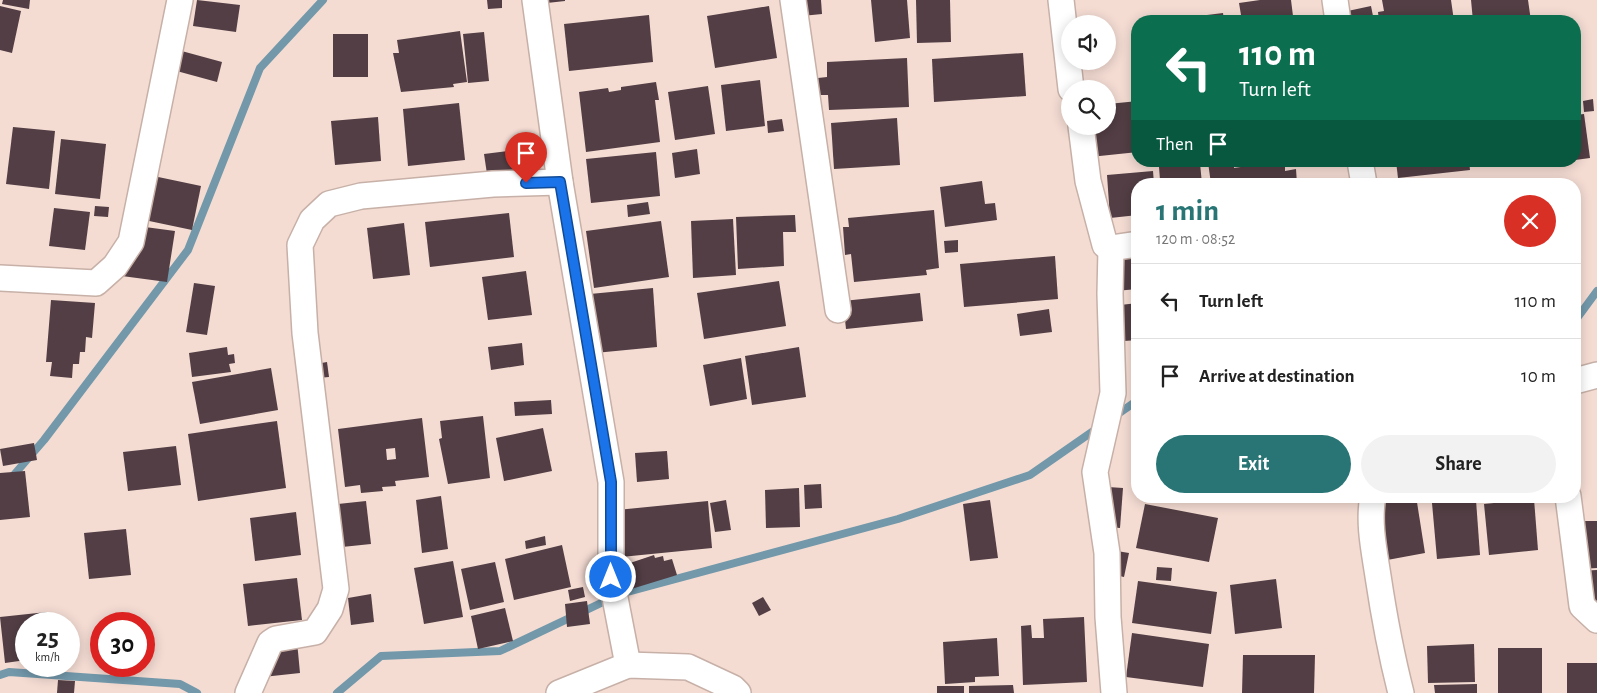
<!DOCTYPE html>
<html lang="en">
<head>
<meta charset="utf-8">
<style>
  body { margin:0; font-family:"Alegreya Sans",sans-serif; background:#f2f2f2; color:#222; height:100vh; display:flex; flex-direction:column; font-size:19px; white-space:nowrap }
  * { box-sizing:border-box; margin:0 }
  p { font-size:16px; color:#767676 }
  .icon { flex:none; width:28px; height:28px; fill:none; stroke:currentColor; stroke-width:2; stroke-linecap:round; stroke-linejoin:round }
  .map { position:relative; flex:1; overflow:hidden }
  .drawer { position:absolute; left:1131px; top:178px; width:450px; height:325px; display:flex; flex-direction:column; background:#fff; border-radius:20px; box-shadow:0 2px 12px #0003 }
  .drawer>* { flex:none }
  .banner { position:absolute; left:1131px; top:15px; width:450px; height:152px; border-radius:20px; box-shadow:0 2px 12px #0003; background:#0b6e4f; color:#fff; overflow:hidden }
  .fabs { position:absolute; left:1061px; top:15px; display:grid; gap:10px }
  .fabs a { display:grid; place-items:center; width:55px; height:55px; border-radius:50%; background:#fff; box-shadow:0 2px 12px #0003; font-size:25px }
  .speed { position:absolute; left:15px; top:612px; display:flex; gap:10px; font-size:25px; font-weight:700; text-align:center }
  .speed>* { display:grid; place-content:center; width:65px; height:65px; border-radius:50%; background:#fff; box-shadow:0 2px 12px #0003; line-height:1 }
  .speed small { font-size:12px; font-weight:400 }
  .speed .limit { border:8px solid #d22; background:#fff; color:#111 }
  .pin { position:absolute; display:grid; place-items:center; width:42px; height:42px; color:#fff; margin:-51px -21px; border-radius:50% 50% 50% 0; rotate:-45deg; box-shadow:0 0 5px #0007 }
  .pin .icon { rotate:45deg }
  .me { position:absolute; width:55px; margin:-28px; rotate:0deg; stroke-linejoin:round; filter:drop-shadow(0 0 4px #0008) }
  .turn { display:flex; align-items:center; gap:18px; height:105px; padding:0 25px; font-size:22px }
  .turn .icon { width:65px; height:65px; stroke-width:2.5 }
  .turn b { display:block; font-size:35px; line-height:42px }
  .then { display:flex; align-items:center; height:48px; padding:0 25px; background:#0003; gap:10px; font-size:19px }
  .round { display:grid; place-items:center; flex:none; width:52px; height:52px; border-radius:26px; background:#f2f2f2 }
  .summary { display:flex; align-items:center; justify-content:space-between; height:85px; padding:0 25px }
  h1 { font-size:30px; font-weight:700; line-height:38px; color:#297474 }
  .primary-button { display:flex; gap:10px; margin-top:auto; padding:10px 25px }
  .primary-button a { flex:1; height:58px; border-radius:30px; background:#297474; color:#fff; font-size:20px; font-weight:700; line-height:58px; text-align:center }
  .primary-button a+a { background:#f2f2f2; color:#222 }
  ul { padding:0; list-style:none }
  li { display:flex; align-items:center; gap:15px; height:75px; padding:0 25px; border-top:1px solid #e0e0e0 }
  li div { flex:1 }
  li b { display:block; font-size:19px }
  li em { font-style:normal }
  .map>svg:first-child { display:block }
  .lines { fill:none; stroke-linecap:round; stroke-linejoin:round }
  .stream { stroke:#7298aa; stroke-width:8 }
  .building { fill:#523e44; fill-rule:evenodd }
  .minor-casing { stroke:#c7b0a7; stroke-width:28 }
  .minor { stroke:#fff; stroke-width:25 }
  .route-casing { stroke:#114b97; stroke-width:12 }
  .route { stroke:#1a73e8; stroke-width:9 }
</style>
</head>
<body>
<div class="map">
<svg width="1597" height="693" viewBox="0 0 1597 693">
  <rect width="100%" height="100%" fill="#f4dcd3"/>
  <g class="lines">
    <g class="stream">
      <path d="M1575 321 1597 291"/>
      <path d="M1115 416 1138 400"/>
      <path d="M0 491 44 440 188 250 260 68 323 0"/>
      <path d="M0 675 9 672 180 684 197 693"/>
      <path d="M337 693 381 656 500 651 620 594 898 519 1030 475 1099 427"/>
    </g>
  </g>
  <g class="building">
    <path d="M3 0H30L29 9 2 4Z"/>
    <path d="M197 0 240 5 236 32 193 26Z"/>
    <path d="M487 0H502V8L488 9Z"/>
    <path d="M547 0H565V1L547 3Z"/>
    <path d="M800 0H821L822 14 802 16Z"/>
    <path d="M871 0H907L910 38 875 42Z"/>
    <path d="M916 0H950L951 42 917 43Z"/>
    <path d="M1260 0H1291L1293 16 1242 21 1239 3Z"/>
    <path d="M1382 0H1451L1454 21H1379L1378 12 1384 11Z"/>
    <path d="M1471 0H1528L1531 21H1473Z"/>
    <path d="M0 6 21 11 12 53 0 50Z"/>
    <path d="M769 6 777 58 715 68 707 16Z"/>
    <path d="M1371 6 1374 21H1345L1343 12Z"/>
    <path d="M1223 13 1224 21H1191V17Z"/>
    <path d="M649 15 653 62 569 71 564 24Z"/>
    <path d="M460 31 467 82 453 84 454 87 401 92 393 53H399L397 40Z"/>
    <path d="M484 32 489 81 468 83 463 34Z"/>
    <rect x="333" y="34" width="35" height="43"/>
    <path d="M178 50 222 62 217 82 173 70Z"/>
    <path d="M1023 53 1026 96 934 102 932 59Z"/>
    <path d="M907 58 909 107 829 110 828 95H819L818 78 827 77V62Z"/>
    <path d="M1575 75 1579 92 1575 93Z"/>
    <path d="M760 80 765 126 726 131 721 85Z"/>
    <path d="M656 82 659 100H655L660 142 586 152 579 92 608 88 609 92 621 90V87Z"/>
    <path d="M708 86 715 134 675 140 668 92Z"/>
    <path d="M1593 99 1594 111 1584 112 1583 101Z"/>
    <path d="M1138 101V152L1090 157 1088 126H1108V104Z"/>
    <path d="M459 103 465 160 408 166 403 109Z"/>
    <path d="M1584 114 1590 158 1575 160V115Z"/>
    <path d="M378 117 381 161 335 165 331 121Z"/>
    <path d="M897 118 900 165 834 169 831 123Z"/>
    <path d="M782 119 784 131 768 133 767 121Z"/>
    <path d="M13 127 55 131 49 189 6 184Z"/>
    <path d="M61 139 106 144 100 199 55 194Z"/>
    <path d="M697 149 700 174 675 178 672 153Z"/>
    <path d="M515 150 517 170 487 174 484 154Z"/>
    <path d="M656 152 660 196 591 203 586 159Z"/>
    <path d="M1234 161V168L1247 166 1246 161H1285V171L1296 169 1297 184H1211L1208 162Z"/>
    <path d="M1396 161H1469L1470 170 1398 178Z"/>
    <path d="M1537 161H1560V162L1538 166Z"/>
    <path d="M1200 163 1202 184H1157V180H1160L1159 167Z"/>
    <path d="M1153 171 1154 184H1138V215L1110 218 1107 175Z"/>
    <path d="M144 174 201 186 192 230 135 218Z"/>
    <path d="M982 181 985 204 995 203 997 220 945 227 940 187Z"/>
    <path d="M648 202 650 214 628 217 627 205Z"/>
    <path d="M95 206 109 207 108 217 94 216Z"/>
    <path d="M54 208 90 212 85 250 49 246Z"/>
    <path d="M934 210 939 268 926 270 927 275 854 282 851 254 845 255 843 227H849L848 218Z"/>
    <path d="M509 213 514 257 430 267 425 222Z"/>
    <path d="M795 215 796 232H783L784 266 738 269 736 217Z"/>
    <path d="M733 219 736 275 693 278 691 221Z"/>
    <path d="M661 221 669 277 594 288 586 231Z"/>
    <path d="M404 223 410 275 373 279 367 228Z"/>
    <path d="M130 225 175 231 167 282 122 276Z"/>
    <path d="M958 240V252L945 253 944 241Z"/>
    <path d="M1138 241V289L1115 291 1111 244Z"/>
    <path d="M1055 256 1058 299 964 307 960 264Z"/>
    <path d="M526 271 532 315 488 320 482 277Z"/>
    <path d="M779 281 786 326 704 339 697 293Z"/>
    <path d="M194 283 215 286 207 335 186 332Z"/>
    <path d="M653 288 657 347 595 353 590 294Z"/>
    <path d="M920 293 923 321 846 329 843 301Z"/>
    <path d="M51 300 95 303 92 338 86 337 85 352H80L79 364H73L72 378 50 376 52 362H46Z"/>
    <path d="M1138 303V340L1124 341 1120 305Z"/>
    <path d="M1049 309 1052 332 1020 336 1017 314Z"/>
    <path d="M522 343 524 365 491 370 488 347Z"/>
    <path d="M227 347 228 355 234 354 235 363 229 364 231 372 192 377 189 353Z"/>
    <path d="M799 347 806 397 752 405 745 356Z"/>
    <path d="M741 358 747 399 710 406 703 365Z"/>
    <path d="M327 362 329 377 318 378 316 364Z"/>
    <path d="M271 368 278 410 200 424 192 382Z"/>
    <path d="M551 400 552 414 515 416 514 402Z"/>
    <path d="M483 416 490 478 448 484 439 439 442 438 440 421Z"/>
    <path d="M422 418 429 477 395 481 396 486 382 487 383 491 361 493 360 485 345 487 338 429ZM395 448 396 459 387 460 386 449Z"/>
    <path d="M277 421 286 488 198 501 188 434Z"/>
    <path d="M543 428 552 471 504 481 496 438Z"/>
    <path d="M34 443 37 460 3 466 0 449Z"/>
    <path d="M176 446 181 485 128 491 123 452Z"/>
    <path d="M667 451 669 479 637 482 635 453Z"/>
    <path d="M25 471 30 517 0 520V473Z"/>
    <path d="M821 484 822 508 805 509 804 485Z"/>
    <path d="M1108 487 1123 488 1120 528 1105 527Z"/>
    <path d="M799 488 800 527 766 528 765 490Z"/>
    <path d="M441 496 448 549 422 553 416 500Z"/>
    <path d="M1416 496 1425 553 1371 563 1368 504Z"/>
    <path d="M1534 499 1538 550 1489 555 1484 504Z"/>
    <path d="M726 500 731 530 715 532 710 503Z"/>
    <path d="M990 500 998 558 970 561 963 504Z"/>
    <path d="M1476 500 1480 555 1437 559 1432 503Z"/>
    <path d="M366 501 371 544 342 547 338 504Z"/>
    <path d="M708 501 712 548 621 557 617 510Z"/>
    <path d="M1145 504 1218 518 1209 562 1136 548Z"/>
    <path d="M296 512 301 555 255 561 250 518Z"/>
    <path d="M1579 521H1597V568L1580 569Z"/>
    <path d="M126 529 131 575 89 579 84 533Z"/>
    <path d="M545 536 546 545 526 549 525 541Z"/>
    <path d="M562 545 571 587 514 600 505 559Z"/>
    <path d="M1111 550 1129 553 1124 577 1106 573Z"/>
    <path d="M654 555 655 558 663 556 664 561 672 559 677 575 628 590 621 566Z"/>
    <path d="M453 561 463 617 424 624 414 568Z"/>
    <path d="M495 562 504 602 470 610 461 569Z"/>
    <path d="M1157 567 1172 568 1171 581 1156 580Z"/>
    <path d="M1597 570V609L1577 571Z"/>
    <path d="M297 578 302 620 248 626 243 584Z"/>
    <path d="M1276 579 1282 628 1235 634 1230 585Z"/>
    <path d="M1138 581 1217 592 1211 634 1132 623Z"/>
    <path d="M583 587 585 597 570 601 568 590Z"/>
    <path d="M371 594 374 622 351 625 348 598Z"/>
    <path d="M763 597 771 610 759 616 752 603Z"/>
    <path d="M587 601 590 624 567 627 565 604Z"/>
    <path d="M505 608 513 641 478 649 471 616Z"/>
    <path d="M47 612 48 624H26V660L5 663 0 617Z"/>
    <path d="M1084 617 1087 682 1023 685 1021 626 1031 625 1032 638H1044L1043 619Z"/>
    <path d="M296 631 300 673 263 677 259 635Z"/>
    <path d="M1132 633 1209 644 1203 687 1126 677Z"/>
    <path d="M997 638 999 676 975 677V682L945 684 943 642Z"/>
    <path d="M1474 644 1475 682 1428 683 1427 646Z"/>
    <rect x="1498" y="648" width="44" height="45"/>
    <path d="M1243 655H1315L1314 693H1242Z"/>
    <rect x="1567" y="663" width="30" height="30"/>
    <path d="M58 680 75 681 74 693H57Z"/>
    <path d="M1477 684V693H1435L1434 685Z"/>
    <path d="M1013 685 1014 693H969V686Z"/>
    <rect x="937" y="686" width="27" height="7"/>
  </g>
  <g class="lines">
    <g class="minor-casing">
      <g id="minor">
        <path d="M535 0 560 182 611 482V577L628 665"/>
        <path d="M793 0 838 310"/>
        <path d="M1061 0 1071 89"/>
        <path d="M1335 0 1338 21"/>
        <path d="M1081 126 1088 181 1105 245 1111 248 1138 244"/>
        <path d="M1360 161 1364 184"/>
        <path d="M1111 248 1110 294 1113 393 1095 472 1107 553 1108 617 1114 693"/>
        <path d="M0 278 96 283 115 266 131 242 180 0"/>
        <path d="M1575 381 1597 375"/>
        <path d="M1373 496C1368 522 1374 550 1378 576 1384 616 1391 654 1401 693"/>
        <path d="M1568 496 1582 606 1597 620"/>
        <path d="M248 693 270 643 276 639 315 632 330 609 336 589 305 333 300 245 312 220 329 204 361 196 493 184 560 182"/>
        <path d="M559 693 628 665 688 667 733 688 738 693"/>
      </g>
    </g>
    <use href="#minor" class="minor"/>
  </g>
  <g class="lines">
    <g class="route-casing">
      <path id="route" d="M526 183 560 182 611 482V577"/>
    </g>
    <use href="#route" class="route"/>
  </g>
</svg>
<div class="fabs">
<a><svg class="icon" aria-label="sound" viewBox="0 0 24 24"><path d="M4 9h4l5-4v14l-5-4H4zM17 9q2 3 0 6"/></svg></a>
<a><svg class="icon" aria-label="search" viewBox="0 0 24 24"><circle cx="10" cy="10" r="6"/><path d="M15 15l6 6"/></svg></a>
</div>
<div class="speed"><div>25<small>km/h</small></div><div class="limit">30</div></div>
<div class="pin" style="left:526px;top:183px;background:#d93025"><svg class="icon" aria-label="arrive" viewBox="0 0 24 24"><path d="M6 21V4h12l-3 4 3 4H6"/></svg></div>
<svg class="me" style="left:611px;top:577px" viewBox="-20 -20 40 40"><circle r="17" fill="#1a73e8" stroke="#fff" stroke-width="3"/><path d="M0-11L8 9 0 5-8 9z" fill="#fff"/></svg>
<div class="banner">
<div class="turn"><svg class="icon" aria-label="left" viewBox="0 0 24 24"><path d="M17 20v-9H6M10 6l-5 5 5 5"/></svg><div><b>110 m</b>Turn left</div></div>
<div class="then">Then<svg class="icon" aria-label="arrive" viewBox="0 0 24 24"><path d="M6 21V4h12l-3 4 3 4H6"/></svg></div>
</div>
<section class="drawer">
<div class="summary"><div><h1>1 min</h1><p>120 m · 08:52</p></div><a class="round" style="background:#d93025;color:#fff"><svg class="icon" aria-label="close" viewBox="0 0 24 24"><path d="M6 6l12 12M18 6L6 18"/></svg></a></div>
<ul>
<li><svg class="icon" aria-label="left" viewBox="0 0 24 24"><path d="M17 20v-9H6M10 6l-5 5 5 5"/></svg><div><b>Turn left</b></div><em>110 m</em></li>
<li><svg class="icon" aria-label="arrive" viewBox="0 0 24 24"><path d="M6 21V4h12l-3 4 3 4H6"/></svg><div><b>Arrive at destination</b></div><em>10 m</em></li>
</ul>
<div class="primary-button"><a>Exit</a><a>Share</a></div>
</section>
</div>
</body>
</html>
